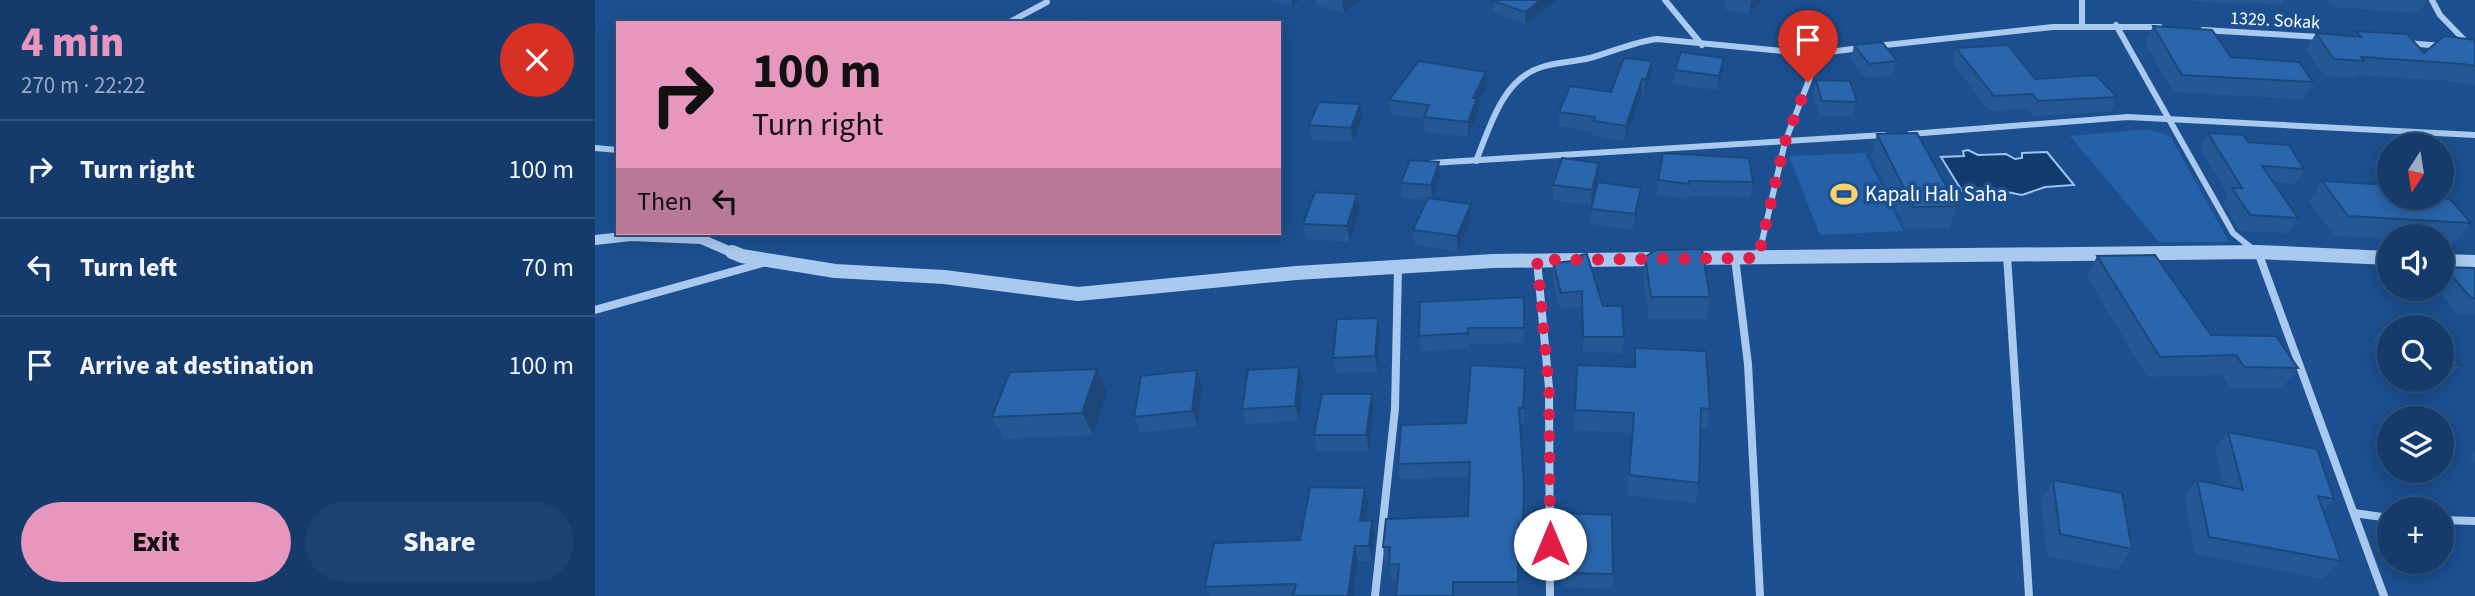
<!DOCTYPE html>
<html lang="en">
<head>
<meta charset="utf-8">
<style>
  body { margin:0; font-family:"Source Sans 3",sans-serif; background:#1d4271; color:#f1f3f6; height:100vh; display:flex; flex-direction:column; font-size:26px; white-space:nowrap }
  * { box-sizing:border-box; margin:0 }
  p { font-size:23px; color:#9dadc1 }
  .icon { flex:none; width:38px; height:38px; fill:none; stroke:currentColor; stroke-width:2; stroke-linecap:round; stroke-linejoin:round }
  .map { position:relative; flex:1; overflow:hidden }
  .panel { display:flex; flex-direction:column; background:#143b6b; width:595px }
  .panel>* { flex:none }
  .guide { position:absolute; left:21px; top:21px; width:665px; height:214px; border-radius:0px; box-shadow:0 4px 18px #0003,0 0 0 2px #33557e; background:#e797bd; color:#111; overflow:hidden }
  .needle { width:46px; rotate:192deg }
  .buttons { position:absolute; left:1782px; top:133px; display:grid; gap:14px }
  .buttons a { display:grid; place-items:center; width:77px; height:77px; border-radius:50%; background:#143b6b; box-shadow:0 4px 18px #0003,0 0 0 2px #33557e; font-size:35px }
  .pin { position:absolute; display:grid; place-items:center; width:60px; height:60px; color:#fff; margin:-72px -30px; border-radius:50% 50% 50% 0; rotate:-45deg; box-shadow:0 0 7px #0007 }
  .pin .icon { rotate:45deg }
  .me { position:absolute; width:77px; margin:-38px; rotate:0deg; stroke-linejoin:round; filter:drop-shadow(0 0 5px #0008) }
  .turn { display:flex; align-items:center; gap:24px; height:147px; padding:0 21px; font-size:32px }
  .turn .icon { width:91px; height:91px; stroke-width:2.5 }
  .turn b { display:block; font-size:49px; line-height:60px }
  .then { display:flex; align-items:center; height:66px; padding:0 21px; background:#0003; gap:14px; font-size:26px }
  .round { display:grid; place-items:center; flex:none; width:74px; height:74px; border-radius:37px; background:#1d4271 }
  .summary { display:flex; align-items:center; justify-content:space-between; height:119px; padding:0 21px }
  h1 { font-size:42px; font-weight:800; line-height:52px; color:#e797bd }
  .action { display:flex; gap:14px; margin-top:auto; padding:14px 21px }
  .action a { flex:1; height:80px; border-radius:42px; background:#e797bd; color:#111; font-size:28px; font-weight:800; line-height:80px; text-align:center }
  .action a+a { background:#1d4271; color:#f1f3f6 }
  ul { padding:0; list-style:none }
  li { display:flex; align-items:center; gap:21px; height:98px; padding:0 21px; border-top:2px solid #33557e }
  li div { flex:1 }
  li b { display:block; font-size:26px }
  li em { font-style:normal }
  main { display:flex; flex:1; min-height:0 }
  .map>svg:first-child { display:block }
  .green { fill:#2461a8 }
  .water { fill:#123a6d; stroke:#9cc4f0; stroke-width:2 }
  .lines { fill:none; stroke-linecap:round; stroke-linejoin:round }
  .minor-far1 { stroke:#a9c9ee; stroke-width:6 }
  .minor { stroke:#a9c9ee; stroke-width:8 }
  .tertiary-far1 { stroke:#a9c9ee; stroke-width:10 }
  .tertiary { stroke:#a9c9ee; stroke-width:14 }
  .wall { fill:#245895 }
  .shaded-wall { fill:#1d4779 }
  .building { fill:#2a66ad; stroke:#1d4779; stroke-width:2 }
  .route { stroke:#e11d48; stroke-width:12; stroke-dasharray:0 21.6 }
  .labels { text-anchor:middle; stroke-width:7; stroke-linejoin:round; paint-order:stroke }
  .far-street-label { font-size:18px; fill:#fff; stroke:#1b4f8f }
  .poi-label { font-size:21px; fill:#fff; stroke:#1b4f8f; text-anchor:start }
</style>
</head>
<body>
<main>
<section class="panel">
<div class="summary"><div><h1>4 min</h1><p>270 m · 22:22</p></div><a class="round" style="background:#d93025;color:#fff"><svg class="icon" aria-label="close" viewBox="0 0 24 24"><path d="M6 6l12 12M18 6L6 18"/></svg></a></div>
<ul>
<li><svg class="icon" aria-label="right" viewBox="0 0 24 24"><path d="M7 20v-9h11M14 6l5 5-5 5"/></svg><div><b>Turn right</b></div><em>100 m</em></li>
<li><svg class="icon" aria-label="left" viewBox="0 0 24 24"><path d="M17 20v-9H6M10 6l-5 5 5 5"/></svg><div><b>Turn left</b></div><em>70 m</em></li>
<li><svg class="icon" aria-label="arrive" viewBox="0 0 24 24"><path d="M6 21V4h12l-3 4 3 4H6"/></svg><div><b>Arrive at destination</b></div><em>100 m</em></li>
</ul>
<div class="action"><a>Exit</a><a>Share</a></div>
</section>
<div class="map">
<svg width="1880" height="596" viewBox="0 0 1880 596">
  <rect width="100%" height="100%" fill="#1b4f8f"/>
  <g class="green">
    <path d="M1553 129 1575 136 1634 242H1564L1475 136Z"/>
    <path d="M1270 153 1308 231 1225 235 1194 156Z"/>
  </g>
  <path class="water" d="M1373 150 1383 155 1411 154 1420 159 1427 158V153L1452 152 1479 185 1450 187 1427 195 1397 189 1367 191 1346 157 1369 156 1368 151Z"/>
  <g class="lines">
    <g class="minor-far1">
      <path d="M1070 0 1107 45"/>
      <path d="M1487 0V24"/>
      <path d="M1837 0 1845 15 1880 51"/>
      <path d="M413 23 452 2"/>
      <path d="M1521 25 1638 233 1664 254"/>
      <path d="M1608 30 1726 37"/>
      <path d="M1811 43 1848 46"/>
      <path d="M1281 46 1458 27H1565"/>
      <path d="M1315 134 1533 117 1880 135"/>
      <path d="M0 148 23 150"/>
      <path d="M881 161C895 127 907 79 947 67 962 62 979 62 995 58 1017 52 1038 42 1062 39L1219 54 1265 48"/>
      <path d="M836 163 1289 135"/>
      <path d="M1164 254 1190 142 1221 62 1219 54"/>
    </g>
    <g class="minor">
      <path d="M1663 252 1789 596"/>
      <path d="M1412 255 1434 596"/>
      <path d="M1163 257 1164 252"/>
      <path d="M1140 258 1153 364 1165 596"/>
      <path d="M942 260 954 388 955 596"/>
      <path d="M0 310 168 263"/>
      <path d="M1759 513 1794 518"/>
      <path d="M1846 520 1880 521"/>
      <path d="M780 596 800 409 803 267"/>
    </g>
    <g class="tertiary-far1">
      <path d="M0 240 36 236 106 239 141 254"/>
      <path d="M1502 254H1700"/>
    </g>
    <g class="tertiary">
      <path d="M137 252 147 256 240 271 349 277 483 294 701 273 898 261 1066 259"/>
      <path d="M1094 258 1663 252 1794 258"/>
      <path d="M1846 261 1880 262"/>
    </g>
  </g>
  <g class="wall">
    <path d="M675 0H705L697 6Z"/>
    <path d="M720 0H766L749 13 721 5Z"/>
    <path d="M1130 0H1167L1154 15 1129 9Z"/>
    <path d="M1582 0H1689L1686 5 1652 2 1651 4Z"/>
    <path d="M1731 0H1831L1832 1 1824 13 1738 7Z"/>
    <path d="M898 1 960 2 930 24 898 13Z"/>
    <path d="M1558 26 1636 57 1718 82 1708 99 1578 92 1550 43Z"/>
    <path d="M1761 31 1829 53 1880 40V86L1855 81 1760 75 1758 78 1729 76 1711 50 1721 33 1758 36Z"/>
    <path d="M1259 45 1302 61 1298 76 1270 78 1256 59Z"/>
    <path d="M1361 48 1440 79 1522 97 1516 112 1438 116 1432 109 1394 111 1357 62Z"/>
    <path d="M1129 58 1127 72 1122 90 1078 84 1080 70Z"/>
    <path d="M1056 76 1049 95 1046 94 1030 141 998 136V132L964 126V112Z"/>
    <path d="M1221 80 1262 102 1258 116H1224L1218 95Z"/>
    <path d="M892 87 883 105V113L873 137 830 132 829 119 796 114 794 100Z"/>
    <path d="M765 104 767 119 758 142 717 140 714 125Z"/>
    <path d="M1613 133 1653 142 1709 169 1700 184 1679 182 1703 218 1693 233 1645 231 1628 203 1633 195 1605 148Z"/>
    <path d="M1282 134 1362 206 1354 228 1311 229 1276 156Z"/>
    <path d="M844 162 845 177 838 199 876 220 863 251 820 245 818 230 832 200 808 198 806 183Z"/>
    <path d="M1004 178 996 205 958 200V185Z"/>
    <path d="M1063 180 1158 182 1155 197 1092 196V199L1061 195Z"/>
    <path d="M1727 181 1794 198 1876 223 1860 243 1846 242V236H1794V239L1739 236 1714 201Z"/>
    <path d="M1046 188 1044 203 1039 230 995 224 996 209Z"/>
    <path d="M762 194 765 209 755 242 711 239 708 224Z"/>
    <path d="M1502 256 1616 335 1703 368 1687 388H1635L1627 375 1552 377 1492 277Z"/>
    <path d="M1050 257 1115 297 1111 319H1054L1048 279Z"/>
    <path d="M958 263 1008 306 1029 337 1028 353 988 352 987 306 965 309 958 279Z"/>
    <path d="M1849 267 1880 268V314H1862L1842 289H1846V269Z"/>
    <path d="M929 297V343L874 344V349L826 351 824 336Z"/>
    <path d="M1791 324 1794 327V360L1778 340Z"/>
    <path d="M785 333 783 372 741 373 738 358Z"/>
    <path d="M1846 342 1865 365 1851 380H1839H1846Z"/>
    <path d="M1040 348 1115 409 1111 429H1106L1104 483 1101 503 1032 495 1037 433 979 430 982 365 1039 367Z"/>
    <path d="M930 368 929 423H925L929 500 928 539H924L923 596H801L803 579 796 580 794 561H790L788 547 873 516 875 477 805 479 803 464 871 423Z"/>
    <path d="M502 369 512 391 498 435 409 439 397 417Z"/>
    <path d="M708 382 704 421 651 424 647 409Z"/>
    <path d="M607 386 603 426 545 433 539 417Z"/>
    <path d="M779 409 774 451H722L719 435Z"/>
    <path d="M1633 432 1739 499 1728 511 1746 561 1729 579 1600 554 1589 497 1602 480 1629 485 1620 449Z"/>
    <path d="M1880 452V463L1875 457Z"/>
    <path d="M1458 480 1537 549 1522 570 1452 556 1446 501Z"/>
    <path d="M773 503 771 520 780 535 777 561H763L758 596H614L610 587 705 540Z"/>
    <path d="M968 513 1018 574 1017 589 967 587Z"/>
  </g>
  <g class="shaded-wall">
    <path d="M696 0H705L697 6Z"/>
    <path d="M747 0H766L749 13Z"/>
    <path d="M946 0H960V2L930 24V12Z"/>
    <path d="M1157 0H1167L1154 15 1156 1Z"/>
    <path d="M1129 58 1127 72 1122 90 1124 76Z"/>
    <path d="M1057 61 1056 76 1049 95 1051 80Z"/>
    <path d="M891 72 892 87 883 105V113L873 137V122L878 98Z"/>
    <path d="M1047 79 1046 94 1030 141 1031 126Z"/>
    <path d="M765 104 767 119 758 142 756 128Z"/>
    <path d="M844 162 845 177 837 200 836 185Z"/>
    <path d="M1004 163V178L996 205 997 190Z"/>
    <path d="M1046 188 1044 203 1039 230 1040 214Z"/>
    <path d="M762 194 765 209 755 242 752 226Z"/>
    <path d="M876 204V220L863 251 862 236Z"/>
    <path d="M783 318 785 333 783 372 780 356Z"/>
    <path d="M704 367 708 382 704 421 700 406Z"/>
    <path d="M502 369 512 391 498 435 487 413Z"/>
    <path d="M602 370 607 386 603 426 597 411Z"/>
    <path d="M777 394 779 409 774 451 771 435Z"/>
    <path d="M770 488 773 503 768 536 765 521Z"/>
    <path d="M777 520 780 535 777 561 774 546Z"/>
    <path d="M760 546 763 561 758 596H753Z"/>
  </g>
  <g class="building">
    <path d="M899 0H946L930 12 898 1Z"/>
    <path d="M484 18 494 23H474Z"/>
    <path d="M1558 26 1617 30 1636 57 1704 62 1718 82 1587 75Z"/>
    <path d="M1761 31 1812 34 1829 53 1849 36 1880 40V66L1867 64 1766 57 1769 61 1739 59 1721 33 1766 37Z"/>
    <path d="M1287 42 1302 61 1274 64 1259 45Z"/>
    <path d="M1413 45 1440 79 1501 75 1522 97 1443 101 1437 94 1399 96 1361 48Z"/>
    <path d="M1086 52 1129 58 1124 76 1080 70Z"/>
    <path d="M1029 58 1057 61 1051 80 1047 79 1031 126 999 121 1000 117 964 112 975 86 1016 92Z"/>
    <path d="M824 61 891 72 878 98H882L873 122 829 117 834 105 794 100Z"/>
    <path d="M1221 80 1255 81 1262 102 1227 101Z"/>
    <path d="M724 102 765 104 756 128 714 125Z"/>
    <path d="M1322 133 1362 206 1318 207 1282 134Z"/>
    <path d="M1613 133 1648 135 1653 142 1694 145 1709 169 1667 166 1703 218 1655 215 1637 188H1647Z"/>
    <path d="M1068 153 1154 158 1158 182 1094 181V184L1063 180Z"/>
    <path d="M967 158 1004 163 997 190 958 185Z"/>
    <path d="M815 160 844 162 836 185 806 183Z"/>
    <path d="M1727 181 1794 185V198L1855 199 1876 223 1753 216Z"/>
    <path d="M1003 182 1046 188 1040 214 996 209Z"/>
    <path d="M720 192 762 194 752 226 708 224Z"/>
    <path d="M833 198 876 204 862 236 818 230Z"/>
    <path d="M1107 249 1115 297H1056L1050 257 1061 250Z"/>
    <path d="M992 254 1008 306H1027L1029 337H988L987 291 966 293 958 263 987 260 986 255Z"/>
    <path d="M1560 255 1616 335 1681 336 1703 368 1649 367 1641 355 1565 357 1502 256Z"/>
    <path d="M1849 267 1880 268V298H1876Z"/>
    <path d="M929 297V328H873V333L824 336 825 302Z"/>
    <path d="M783 318 780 356 738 358 742 319Z"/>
    <path d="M1791 324 1831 325 1833 327 1794 328Z"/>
    <path d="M1846 342 1865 365 1846 364Z"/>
    <path d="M1040 348 1111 351 1115 409 1106 408 1104 483 1034 475 1039 413 980 410 982 365 1040 367Z"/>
    <path d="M876 365 930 368 928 408H924L929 485 928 524H924L923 582H858V596H801L804 564 794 565 795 547H788L791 519 873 516 875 462 803 464 806 425 871 423Z"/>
    <path d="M704 367 700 406 647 409 653 370Z"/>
    <path d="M502 369 487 413 397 417 415 372Z"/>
    <path d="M602 370 597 411 539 417 546 376Z"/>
    <path d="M727 394H777L771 435H719Z"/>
    <path d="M1633 432 1722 449 1739 499 1723 496 1746 561 1614 537 1602 480 1648 490Z"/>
    <path d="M1458 480 1527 493 1537 549 1465 534Z"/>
    <path d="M715 487 770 488 765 521 777 520 774 546H760L753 596H698L701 584 610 587 619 543 705 540Z"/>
    <path d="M968 513 1017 515 1018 574 967 573Z"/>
  </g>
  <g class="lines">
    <path class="route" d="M955 544 954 388 942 260 1163 258 1190 142 1213 82"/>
  </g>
  <defs>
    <g id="stadium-bare" transform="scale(2.1)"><path d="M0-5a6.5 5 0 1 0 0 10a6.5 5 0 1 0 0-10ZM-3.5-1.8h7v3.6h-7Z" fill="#ffd166" stroke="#1b4f8f" stroke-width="2.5" paint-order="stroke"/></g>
  </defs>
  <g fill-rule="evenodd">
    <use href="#stadium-bare" x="1249" y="194"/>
  </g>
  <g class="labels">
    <g class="far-street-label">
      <text transform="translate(1680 20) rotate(3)" y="6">1329. Sokak</text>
    </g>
    <g class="poi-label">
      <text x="1270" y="201">Kapalı Halı Saha</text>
    </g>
  </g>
</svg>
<div class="buttons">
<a><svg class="needle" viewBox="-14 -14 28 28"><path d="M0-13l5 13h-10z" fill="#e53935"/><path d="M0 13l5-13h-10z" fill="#9dadc1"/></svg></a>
<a><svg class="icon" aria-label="sound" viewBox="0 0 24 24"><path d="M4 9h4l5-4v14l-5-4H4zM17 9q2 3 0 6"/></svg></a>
<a><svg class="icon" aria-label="search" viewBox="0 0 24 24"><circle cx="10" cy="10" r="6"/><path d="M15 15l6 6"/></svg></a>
<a><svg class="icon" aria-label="layers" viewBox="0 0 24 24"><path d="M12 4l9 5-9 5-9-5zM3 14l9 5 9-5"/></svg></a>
<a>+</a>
</div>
<div class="pin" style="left:1213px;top:82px;background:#d93025"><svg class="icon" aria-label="arrive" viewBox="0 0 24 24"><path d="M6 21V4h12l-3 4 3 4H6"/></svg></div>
<svg class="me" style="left:955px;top:544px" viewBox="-20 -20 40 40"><circle r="19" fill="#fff"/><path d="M0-13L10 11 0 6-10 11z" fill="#e11d48"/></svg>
<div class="guide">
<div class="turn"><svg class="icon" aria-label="right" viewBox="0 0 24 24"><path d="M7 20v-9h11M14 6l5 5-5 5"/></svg><div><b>100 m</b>Turn right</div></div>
<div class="then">Then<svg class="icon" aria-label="left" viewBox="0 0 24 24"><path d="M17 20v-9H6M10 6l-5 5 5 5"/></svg></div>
</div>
</div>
</main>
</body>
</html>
